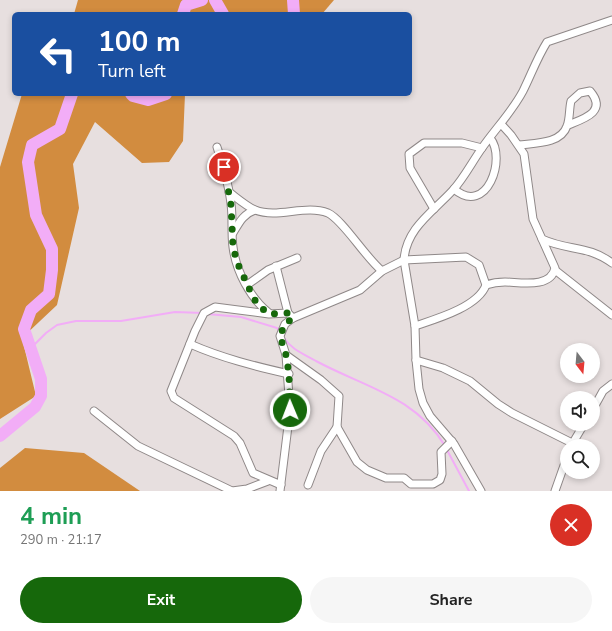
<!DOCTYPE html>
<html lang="en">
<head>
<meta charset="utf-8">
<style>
  body { margin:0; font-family:"Nunito Sans",sans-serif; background:#f6f6f6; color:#222; height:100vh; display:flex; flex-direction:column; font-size:15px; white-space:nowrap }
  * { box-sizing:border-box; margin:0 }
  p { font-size:13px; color:#767676 }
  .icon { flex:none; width:22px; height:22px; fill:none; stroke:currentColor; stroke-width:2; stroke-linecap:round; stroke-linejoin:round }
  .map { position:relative; height:491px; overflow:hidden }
  .drawer { display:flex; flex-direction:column; background:#fff; flex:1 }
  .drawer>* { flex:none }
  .banner { position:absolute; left:12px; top:12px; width:400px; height:84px; border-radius:6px; box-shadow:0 2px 6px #0003; background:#1a4fa0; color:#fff; overflow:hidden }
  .needle { width:26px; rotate:164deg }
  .buttons { position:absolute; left:560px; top:343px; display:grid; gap:8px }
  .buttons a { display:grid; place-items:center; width:40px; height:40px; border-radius:50%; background:#fff; box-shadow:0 2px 6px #0003; font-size:20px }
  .pin { position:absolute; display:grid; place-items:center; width:34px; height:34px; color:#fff; margin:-17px; border:2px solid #fff; border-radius:50%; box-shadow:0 1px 4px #0007 }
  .me { position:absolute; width:44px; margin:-22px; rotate:359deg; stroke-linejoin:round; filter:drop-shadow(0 0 3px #0008) }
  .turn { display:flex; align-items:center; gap:14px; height:84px; padding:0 20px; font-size:18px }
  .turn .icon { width:52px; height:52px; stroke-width:2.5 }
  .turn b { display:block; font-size:28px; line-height:34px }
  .round { display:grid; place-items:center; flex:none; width:42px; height:42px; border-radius:21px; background:#f6f6f6 }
  .overview { display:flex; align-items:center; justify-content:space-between; height:68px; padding:0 20px }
  h1 { font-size:24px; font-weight:700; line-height:30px; color:#1e9e55 }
  .action { display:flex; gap:8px; margin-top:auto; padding:8px 20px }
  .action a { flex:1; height:46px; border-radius:24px; background:#16680b; color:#fff; font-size:16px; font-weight:700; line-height:46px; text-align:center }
  .action a+a { background:#f6f6f6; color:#222 }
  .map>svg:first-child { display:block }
  .forest { fill:#d28c3f }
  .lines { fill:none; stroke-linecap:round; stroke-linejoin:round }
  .stream { stroke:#f2adf7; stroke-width:2 }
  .river { stroke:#f2adf7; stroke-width:12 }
  .minor-casing { stroke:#8f8888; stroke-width:9 }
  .minor { stroke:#fff; stroke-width:7 }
  .route { stroke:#16680b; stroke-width:7; stroke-dasharray:0 12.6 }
</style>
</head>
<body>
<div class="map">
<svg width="612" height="491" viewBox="0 0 612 491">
  <rect width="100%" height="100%" fill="#e7dfdf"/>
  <g class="forest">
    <path d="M78 0H334L322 14H74Z"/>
    <path d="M22 94H185L183 141 169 162 142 163 95 122 73 164 79 208 57 305 22 338 36 396 0 419V167Z"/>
    <path d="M25 448 84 453 140 491H0V468Z"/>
  </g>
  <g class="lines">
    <g class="stream">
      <path d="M207 314 241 317 277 328 279 331"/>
      <path d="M284 338C292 350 304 354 316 361 364 387 415 396 445 446"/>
      <path d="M31 348 46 333 57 325 76 321H121L175 312 203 313"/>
      <path d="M447 450 469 491"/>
    </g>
    <g class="river">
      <path d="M215 0 223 14"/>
      <path d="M293 0 294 14"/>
      <path d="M183 14 186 5 202 0"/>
      <path d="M131 94 133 96 148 100 166 94"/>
      <path d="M0 436 35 407 41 396V379L24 329 31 310 49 294 52 270V249L36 215 28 162 32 145 60 129 72 94"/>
    </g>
    <g class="minor-casing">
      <g id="minor">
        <path d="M501 124 511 135 524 154 533 219 542 239C568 251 588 245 612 263"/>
        <path d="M519 145C535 143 561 144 567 126 570 119 569 109 571 101L580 93 590 91C608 112 583 119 568 125"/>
        <path d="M217 147C223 166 229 184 231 204 233 218 231 233 233 247 236 271 250 298 269 313"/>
        <path d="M454 189C487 217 507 158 490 138"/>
        <path d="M229 192C237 198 246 206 255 210 278 219 305 204 328 213 343 220 365 257 382 271"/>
        <path d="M434 209 410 168 409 154 424 143H462L482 148"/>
        <path d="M233 233C239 223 243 214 255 210"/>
        <path d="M276 266 288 313"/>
        <path d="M555 270 612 315"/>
        <path d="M247 285 268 270 297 258"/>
        <path d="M486 285C492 283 498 282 505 282 519 282 551 289 555 268L542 239"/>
        <path d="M415 326C436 319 478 307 486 285L479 265 466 257 404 260 382 271 360 290 293 318 285 324 280 336 286 355 321 380 339 396 337 427 357 462 367 470 386 478H404L411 484H433L440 480 442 474 441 452 452 441"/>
        <path d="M190 344C222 358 254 366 289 374"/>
        <path d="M416 360 443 368 470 381 498 404 512 413 572 443"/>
        <path d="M593 409 603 391 612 384"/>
        <path d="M94 411 138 446 232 491 247 489 268 481"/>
        <path d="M571 446 584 424"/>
        <path d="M281 485 253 473 240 443 234 436 174 398 171 391 195 331 204 313 215 307 269 314 288 313 293 318"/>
        <path d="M308 485 321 451 337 427"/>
        <path d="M280 491 290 410 286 355"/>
        <path d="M481 491 454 444 430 416 423 403 419 389 416 360 415 326 404 260C406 228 433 212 453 190 464 178 472 162 482 148 495 129 512 112 523 91 531 75 537 58 547 42L612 20"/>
        <path d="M555 491 567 457"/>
      </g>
    </g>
    <use href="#minor" class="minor"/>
  </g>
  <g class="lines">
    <path class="route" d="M224 167 231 205 233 247 237 262 253 297 258 305 269 314 288 313 293 318 285 324 280 336 286 355 289 374 290 410"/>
  </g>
</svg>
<div class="buttons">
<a><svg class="needle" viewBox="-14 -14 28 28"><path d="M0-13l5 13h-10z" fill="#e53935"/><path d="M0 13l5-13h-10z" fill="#767676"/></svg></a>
<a><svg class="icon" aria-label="sound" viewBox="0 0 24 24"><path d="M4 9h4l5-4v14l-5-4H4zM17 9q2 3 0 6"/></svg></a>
<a><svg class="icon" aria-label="search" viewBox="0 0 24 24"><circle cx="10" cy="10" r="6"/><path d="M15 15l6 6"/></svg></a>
</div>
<div class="pin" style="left:224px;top:167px;background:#d93025"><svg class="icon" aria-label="arrive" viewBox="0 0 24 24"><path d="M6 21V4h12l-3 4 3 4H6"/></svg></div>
<svg class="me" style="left:290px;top:410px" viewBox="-20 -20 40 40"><circle r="17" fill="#16680b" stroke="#fff" stroke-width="3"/><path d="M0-11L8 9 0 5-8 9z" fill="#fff"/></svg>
<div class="banner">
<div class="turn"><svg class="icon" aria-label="left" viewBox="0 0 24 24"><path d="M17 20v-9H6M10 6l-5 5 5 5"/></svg><div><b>100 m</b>Turn left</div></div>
</div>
</div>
<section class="drawer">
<div class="overview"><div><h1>4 min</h1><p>290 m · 21:17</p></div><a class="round" style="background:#d93025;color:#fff"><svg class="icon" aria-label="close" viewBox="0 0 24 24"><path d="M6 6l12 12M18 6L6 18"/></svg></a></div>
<div class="action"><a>Exit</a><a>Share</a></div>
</section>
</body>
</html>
